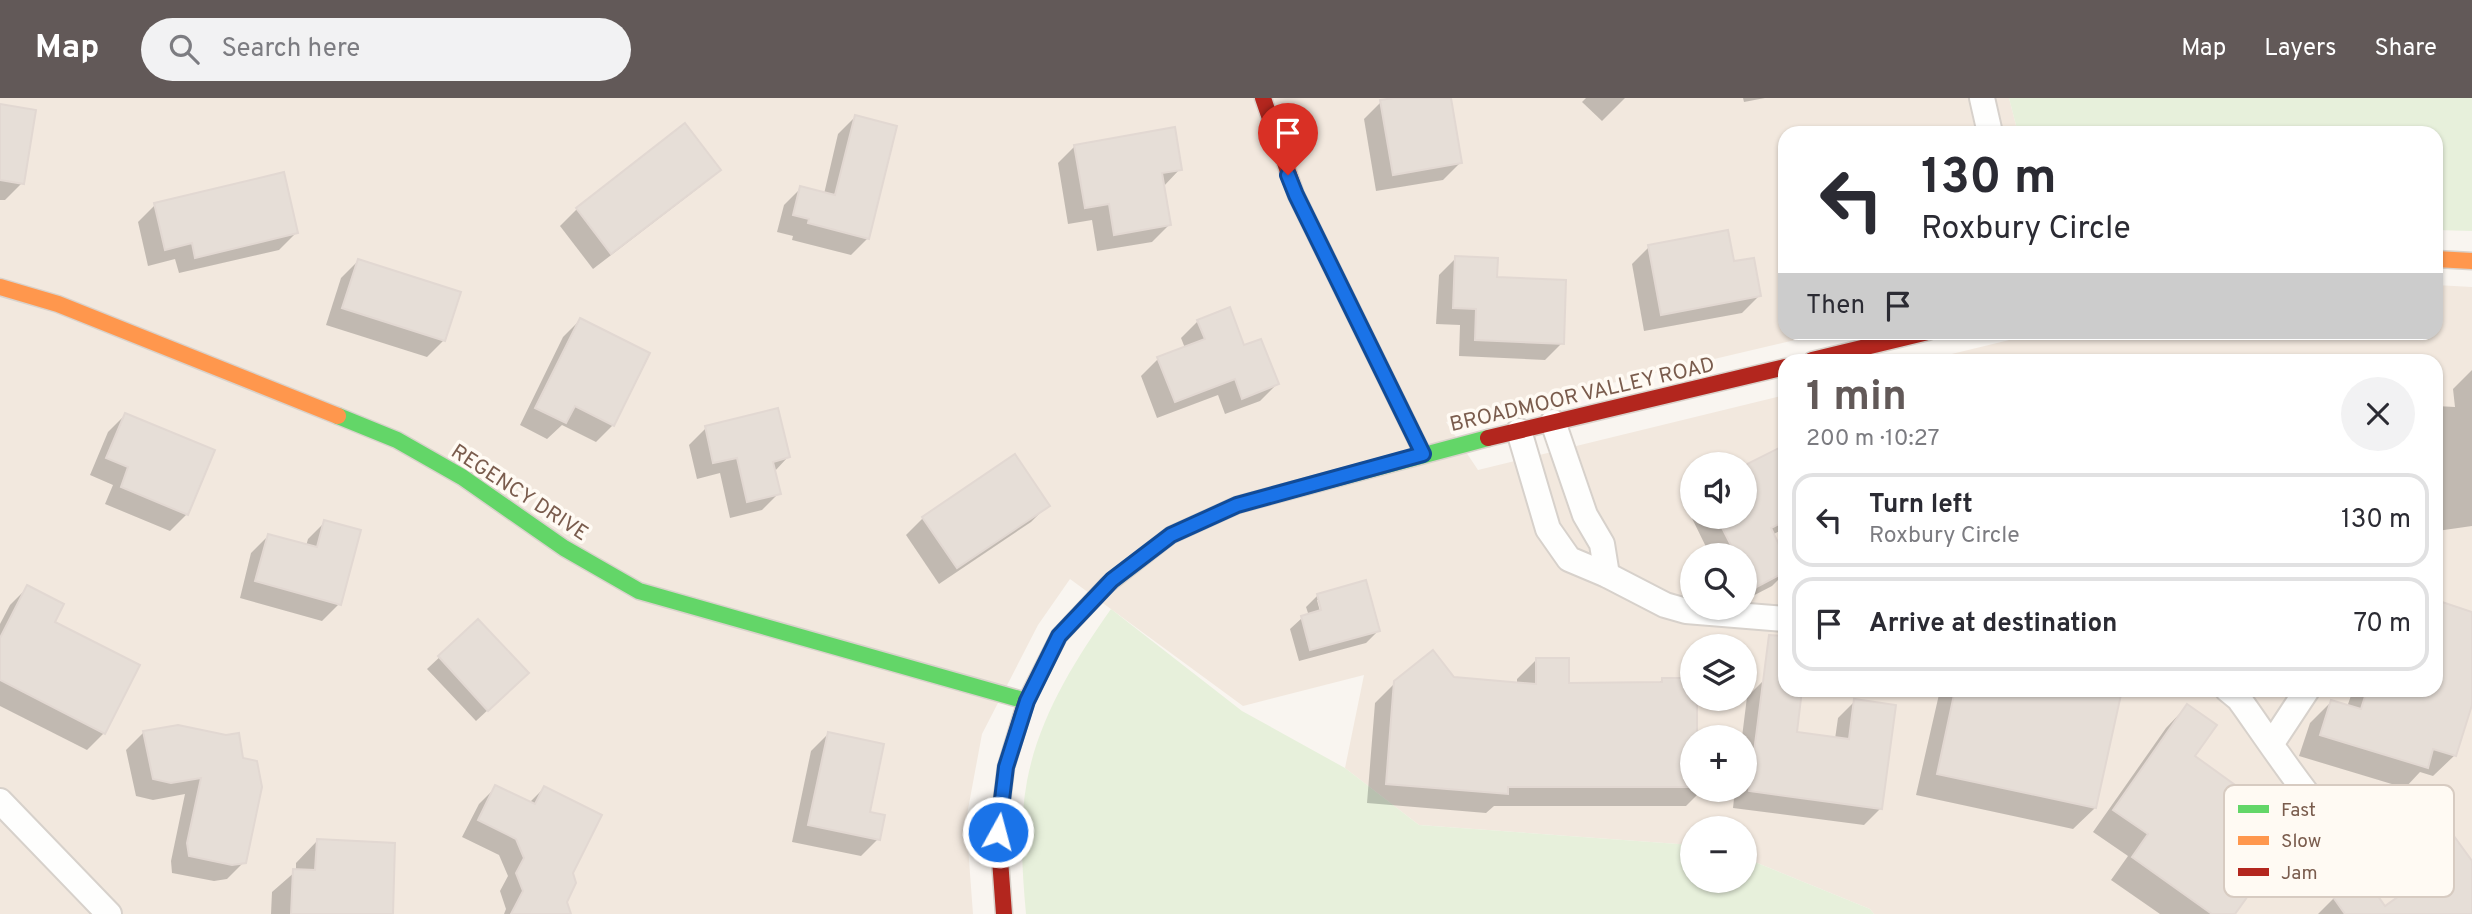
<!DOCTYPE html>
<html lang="en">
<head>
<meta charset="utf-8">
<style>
  body { margin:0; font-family:Overpass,sans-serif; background:#f2f2f3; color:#2b2b33; height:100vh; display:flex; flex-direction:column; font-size:26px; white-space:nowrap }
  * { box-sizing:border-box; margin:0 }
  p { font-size:23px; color:#7c7c81 }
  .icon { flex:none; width:38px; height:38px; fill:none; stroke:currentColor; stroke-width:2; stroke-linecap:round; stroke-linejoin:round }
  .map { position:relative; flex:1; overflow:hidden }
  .panel { position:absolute; left:1778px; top:256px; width:665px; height:343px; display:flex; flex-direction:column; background:#fff; border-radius:21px; box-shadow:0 2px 5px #0004 }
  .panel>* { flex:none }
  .guide { position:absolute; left:1778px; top:28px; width:665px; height:214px; border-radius:21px; box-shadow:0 2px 5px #0004; background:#fff; color:#2b2b33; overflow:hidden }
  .controls { position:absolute; left:1680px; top:354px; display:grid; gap:14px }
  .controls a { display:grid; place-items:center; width:77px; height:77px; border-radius:50%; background:#fff; box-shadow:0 2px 5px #0004; font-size:35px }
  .pin { position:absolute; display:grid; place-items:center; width:60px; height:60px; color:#fff; margin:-72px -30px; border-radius:50% 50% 50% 0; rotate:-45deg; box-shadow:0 0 7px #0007 }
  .pin .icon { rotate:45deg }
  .me { position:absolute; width:77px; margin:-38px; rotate:7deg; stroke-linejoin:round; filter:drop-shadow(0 0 5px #0008) }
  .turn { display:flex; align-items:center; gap:24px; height:147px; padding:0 28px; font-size:32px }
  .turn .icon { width:91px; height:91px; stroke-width:2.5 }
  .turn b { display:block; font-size:49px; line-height:60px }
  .then { display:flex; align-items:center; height:66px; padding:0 28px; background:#0003; gap:14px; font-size:26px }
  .round { display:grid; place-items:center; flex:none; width:74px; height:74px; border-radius:37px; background:#f2f2f3 }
  .summary { display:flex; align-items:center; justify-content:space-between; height:119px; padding:0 28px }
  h1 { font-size:42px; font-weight:700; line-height:52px; color:#625958 }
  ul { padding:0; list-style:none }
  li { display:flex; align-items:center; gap:21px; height:94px; margin:0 14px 10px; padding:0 14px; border:4px solid #e1e1e2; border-radius:21px }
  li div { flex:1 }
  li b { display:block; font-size:26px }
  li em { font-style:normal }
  header { display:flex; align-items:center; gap:42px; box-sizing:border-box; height:98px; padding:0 35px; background:#625958; color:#fff }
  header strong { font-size:33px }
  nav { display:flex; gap:38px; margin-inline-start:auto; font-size:24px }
  .search { width:490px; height:63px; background:#f2f2f3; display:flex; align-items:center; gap:18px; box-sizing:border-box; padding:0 24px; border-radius:38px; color:#7c7c81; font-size:26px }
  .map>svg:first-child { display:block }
  .residential { fill:#f2e8de; fill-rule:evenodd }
  .green { fill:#e7f0db }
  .shadow { fill:#0003; fill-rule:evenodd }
  .building { fill:#e6ded7; stroke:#e2d8d2; stroke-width:2 }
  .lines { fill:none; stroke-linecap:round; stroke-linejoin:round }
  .street-casing { stroke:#d7d1cb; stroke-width:28 }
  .fast-casing { stroke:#d9d2cb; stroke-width:19 }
  .slow-casing { stroke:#d9d2cb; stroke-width:19 }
  .jam-casing { stroke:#d9d2cb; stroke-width:19 }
  .street { stroke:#fefefd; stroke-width:24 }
  .fast { stroke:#63d668; stroke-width:16 }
  .slow { stroke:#ff974d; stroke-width:16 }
  .jam { stroke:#b3261e; stroke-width:16 }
  .route-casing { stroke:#114b97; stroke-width:18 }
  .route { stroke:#1a73e8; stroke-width:12 }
  .labels { text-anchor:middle; stroke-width:7; stroke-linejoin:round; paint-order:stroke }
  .street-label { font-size:21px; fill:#7a5c4d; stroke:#fffaf3 }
  .key { fill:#fffaf3; stroke:#d7cbc1; stroke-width:2 }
  .key-label { font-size:19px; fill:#7a5c4d }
</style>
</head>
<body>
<header>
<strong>Map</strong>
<div class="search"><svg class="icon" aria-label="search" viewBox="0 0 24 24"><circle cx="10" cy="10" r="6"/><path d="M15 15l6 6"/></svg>Search here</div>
<nav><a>Map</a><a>Layers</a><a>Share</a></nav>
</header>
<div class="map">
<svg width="2472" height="816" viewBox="0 0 2472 816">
  <rect width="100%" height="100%" fill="#f9f5f0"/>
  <path class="residential" d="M0 0H2009L2018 35H1785V234L1825 235 1446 324 1478 372 1785 297V592H2436V262H1927L2042 234H2436V187L2472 189V816H1874L1870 811 1745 760V730H1692V747L1419 727 1345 670 1364 577 1243 608 1070 481 1038 527 982 636 966 722 973 816H0ZM1692 366H1745V418H1692ZM1692 457H1745V509H1692ZM1692 548H1745V600H1692ZM1692 639H1745V691H1692Z"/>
  <g class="green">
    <path d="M2009 0H2472V133L2436 132V35H2018Z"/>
    <path d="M1111 511 1242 613 1345 670 1419 727 1692 747V782H1745V760L1870 811 1874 816H1026C1022 772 1019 726 1027 683 1039 619 1075 562 1111 511Z"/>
  </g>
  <g class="shadow">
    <path d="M1404 0H1449L1460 65 1443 82 1376 93 1364 21 1381 4Z"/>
    <path d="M1586 0H1625L1602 23 1582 4Z"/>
    <path d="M1743 0H1765L1744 4Z"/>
    <path d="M0 8 22 85 5 102H0Z"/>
    <path d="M855 19 868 140 851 157 792 142 793 138 777 134 784 107 801 90 824 96 838 36Z"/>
    <path d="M1075 48 1180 71 1163 89 1169 127 1152 144 1097 153 1092 122 1068 126 1058 65Z"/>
    <path d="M718 72 701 88 593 171 560 128 577 111Z"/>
    <path d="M155 107 296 135 279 152 179 175 175 161 148 168 138 124Z"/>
    <path d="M1649 149 1732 165 1759 198 1742 215 1644 233 1632 166Z"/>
    <path d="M1456 160 1495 181 1562 245 1545 262 1459 258 1460 227 1436 226 1439 177Z"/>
    <path d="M358 163 444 242 427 259 326 227 341 180Z"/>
    <path d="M580 222 613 327 596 344 562 327 547 341 520 327 563 239Z"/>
    <path d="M1198 223 1243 249 1277 286 1260 303 1225 316 1218 297 1157 320 1141 278 1158 261 1185 250 1181 240Z"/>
    <path d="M2472 272V428L2437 433 2436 439V308L2455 309 2453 291Z"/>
    <path d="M125 317 187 416 170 433 105 406 113 387 90 377 108 334Z"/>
    <path d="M706 330 788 359 774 374 779 395 762 412 730 420 720 375 697 381 689 347Z"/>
    <path d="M1785 349V430L1772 437 1785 463V475L1772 488 1745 502V457H1710L1686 408 1692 401V418H1745V369Z"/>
    <path d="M1048 407 1031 424 939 486 906 437 923 420Z"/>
    <path d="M325 424 339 506 322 523 240 500 251 455 268 438 306 448 308 441Z"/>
    <path d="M27 490 53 525 104 635 87 652 0 608V526L10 507Z"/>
    <path d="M1318 497 1378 533 1366 545 1299 563 1290 531 1302 520 1309 518 1306 509ZM1317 502H1321L1322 521Z"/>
    <path d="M2436 504 2472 515V601L2455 657 2433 678 2420 674 2405 690 2299 658 2310 625 2331 604 2347 609 2353 592H2436Z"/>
    <path d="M478 523 515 587 476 623 427 571Z"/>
    <path d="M1537 561 1567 587 1658 586 1662 582H1692V691H1703L1686 708H1494L1486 715 1367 705 1375 605 1395 585 1453 581 1517 586V581Z"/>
    <path d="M1764 582 1785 584V592H1801L1795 635 1835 641 1838 620 1855 603 1881 710 1864 727 1733 710 1735 691H1745V639H1742L1747 599Z"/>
    <path d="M1940 592H2053L2067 595 2068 592H2121L2095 710 2073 731 1916 697Z"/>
    <path d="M2187 608 2193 658 2293 732 2233 816H2160L2111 782 2128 758 2093 734 2166 630Z"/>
    <path d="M143 635 242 662 244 764 227 781 214 783 172 775 171 763 185 696 153 702 136 698 126 652Z"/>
    <path d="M828 636 868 715 878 741 861 758 792 744 811 653Z"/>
    <path d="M496 689 529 705 544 690 571 775 565 804 569 816H504L506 811 500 793 508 778 499 757 462 739 479 706Z"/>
    <path d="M2404 738 2472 766V816H2318L2334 800 2363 779 2385 810 2413 790 2387 755Z"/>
    <path d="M317 743 394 746 391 816H271L272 794 296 773V765Z"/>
  </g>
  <g class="building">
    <path d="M1394 0H1451L1462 65 1393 77 1380 2Z"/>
    <path d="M0 6 36 12 24 86 0 82Z"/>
    <path d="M855 17 897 28 869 141 808 125 809 121 793 117 800 88 835 97Z"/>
    <path d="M685 25 721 72 611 156 576 110Z"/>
    <path d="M1175 29 1182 72 1162 75 1171 127 1114 137 1109 106 1085 110 1074 47Z"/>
    <path d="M284 74 298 135 195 160 192 145 165 152 154 105Z"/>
    <path d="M1728 132 1734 163 1754 160 1761 198 1661 217 1648 147Z"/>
    <path d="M1455 158 1498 160 1497 179 1566 182 1564 246 1475 242 1476 211 1453 210Z"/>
    <path d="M358 161 461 194 445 243 342 210Z"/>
    <path d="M1230 209 1244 247 1261 241 1279 286 1242 301 1235 281 1175 304 1157 259 1205 241 1197 222Z"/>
    <path d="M580 220 650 255 614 328 575 308 566 325 535 310Z"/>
    <path d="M778 310 790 359 773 364 781 396 747 404 737 360 713 365 705 328Z"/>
    <path d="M125 315 215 352 188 417 121 389 128 369 106 360Z"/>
    <path d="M1785 347V423L1771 430 1785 459V474L1753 491 1745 475V457H1736L1716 418H1745V367Z"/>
    <path d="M1015 356 1050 408 957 470 922 419Z"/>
    <path d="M324 422 361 432 341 507 255 483 268 436 317 449Z"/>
    <path d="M1366 482 1380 533 1310 552 1301 518 1321 512 1317 496Z"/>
    <path d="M27 487 64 506 55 524 140 567 105 636 0 582V540Z"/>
    <path d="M2436 502 2472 514V607L2456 658 2433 651 2428 670 2320 637 2331 602 2361 611 2367 592H2436Z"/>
    <path d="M478 521 529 575 488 613 438 558Z"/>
    <path d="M1769 537 1785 538V592H1802L1797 634 1849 641 1854 601 1896 607 1882 711 1749 693Z"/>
    <path d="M1433 552 1454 579 1536 586V560H1569V585L1662 584V580H1692V600H1697V639H1692V689H1508V696L1386 686 1394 583Z"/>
    <path d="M1955 592H2060L2082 596 2083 592H2122L2096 710 1937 676Z"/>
    <path d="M2187 606 2217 627 2195 658 2296 731 2235 816H2212L2132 759 2148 736 2113 712Z"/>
    <path d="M178 627 226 637 239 635 243 660 257 663 262 689 246 765 232 767 189 758 187 745 201 680 171 685 153 681 143 633Z"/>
    <path d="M828 634 884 646 870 714 885 717 880 742 808 727Z"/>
    <path d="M495 687 535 706 544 688 602 717 573 775 576 785 567 804 571 816H511L523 793 516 775 524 760 516 741 478 722Z"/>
    <path d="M2435 712 2472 763V816H2345L2333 799 2363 777 2385 808 2431 775 2402 736Z"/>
    <path d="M317 741 395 745 393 816H291L293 771 315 772Z"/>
  </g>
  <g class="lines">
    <g class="street-casing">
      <g id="street">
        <path d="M1982 0 1990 35"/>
        <path d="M1553 324 1585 417 1602 446 1607 477"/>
        <path d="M1519 333 1548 431 1569 461 1607 477 1665 507 1686 513 1785 521"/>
        <path d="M2228 592 2239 601C2257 625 2328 734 2350 740 2370 744 2391 719 2405 708"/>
        <path d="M2272 645 2307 592"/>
        <path d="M0 703 109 816"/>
      </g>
    </g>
    <g class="fast-casing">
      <g id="fast">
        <path d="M338 318 397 342 462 379 564 450 639 493 1026 603"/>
        <path d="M1107 487 1171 437 1237 407 1488 340"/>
      </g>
    </g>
    <g class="slow-casing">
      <g id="slow">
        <path d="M2436 161 2472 163"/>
        <path d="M0 189 58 206 338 318"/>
      </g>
    </g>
    <g class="jam-casing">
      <g id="jam">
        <path d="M1263 0 1296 97 1423 356"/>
        <path d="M1812 262 1928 234"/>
        <path d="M1488 340 1785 269"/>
        <path d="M1004 816 998 734 1006 669 1026 603 1059 538 1107 487"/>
      </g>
    </g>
    <use href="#street" class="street"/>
    <use href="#fast" class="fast"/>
    <use href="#slow" class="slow"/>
    <use href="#jam" class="jam"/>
  </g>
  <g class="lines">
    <g class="route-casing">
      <path id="route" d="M998 734 1006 669 1027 603 1059 538 1112 482 1171 437 1237 407 1423 356 1296 97 1288 77"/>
    </g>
    <use href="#route" class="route"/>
  </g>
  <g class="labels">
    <g class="street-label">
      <text transform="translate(1582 296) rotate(-13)" y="7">BROADMOOR VALLEY ROAD</text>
      <text transform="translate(520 394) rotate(33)" y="7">REGENCY DRIVE</text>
    </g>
  </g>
  <rect x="2224" y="687" width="230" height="112" rx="10" class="key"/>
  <rect x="2238" y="707" width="31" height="8" fill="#63d668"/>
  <rect x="2238" y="738" width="31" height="9" fill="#ff974d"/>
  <rect x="2238" y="770" width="31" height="8" fill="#b3261e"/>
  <g class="key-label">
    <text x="2281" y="718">Fast</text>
    <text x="2281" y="749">Slow</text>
    <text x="2281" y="781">Jam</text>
  </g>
</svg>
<div class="controls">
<a><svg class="icon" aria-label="sound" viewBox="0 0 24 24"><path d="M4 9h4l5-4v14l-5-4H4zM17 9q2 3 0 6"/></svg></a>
<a><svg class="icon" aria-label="search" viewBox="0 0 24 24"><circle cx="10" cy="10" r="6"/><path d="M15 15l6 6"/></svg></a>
<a><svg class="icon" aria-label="layers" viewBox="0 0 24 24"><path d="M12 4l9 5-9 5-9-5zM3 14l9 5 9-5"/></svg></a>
<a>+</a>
<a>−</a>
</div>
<div class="pin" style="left:1288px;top:77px;background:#d93025"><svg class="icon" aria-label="arrive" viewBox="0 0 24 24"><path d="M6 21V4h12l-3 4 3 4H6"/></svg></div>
<svg class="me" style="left:998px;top:734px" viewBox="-20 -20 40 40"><circle r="17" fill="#1a73e8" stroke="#fff" stroke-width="3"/><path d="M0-11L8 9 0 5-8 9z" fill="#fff"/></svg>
<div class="guide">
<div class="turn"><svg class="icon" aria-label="left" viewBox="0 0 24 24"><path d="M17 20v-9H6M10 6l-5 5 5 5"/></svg><div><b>130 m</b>Roxbury Circle</div></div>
<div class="then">Then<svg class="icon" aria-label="arrive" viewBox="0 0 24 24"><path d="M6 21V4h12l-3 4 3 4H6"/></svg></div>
</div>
<section class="panel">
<div class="summary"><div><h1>1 min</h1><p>200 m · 10:27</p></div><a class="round"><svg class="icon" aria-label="close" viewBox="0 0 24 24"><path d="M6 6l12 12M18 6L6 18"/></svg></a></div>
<ul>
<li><svg class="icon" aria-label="left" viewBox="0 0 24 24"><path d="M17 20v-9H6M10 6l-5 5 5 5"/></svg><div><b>Turn left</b><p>Roxbury Circle</p></div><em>130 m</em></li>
<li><svg class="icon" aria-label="arrive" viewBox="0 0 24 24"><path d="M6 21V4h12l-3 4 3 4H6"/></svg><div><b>Arrive at destination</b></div><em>70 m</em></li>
</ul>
</section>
</div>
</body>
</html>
